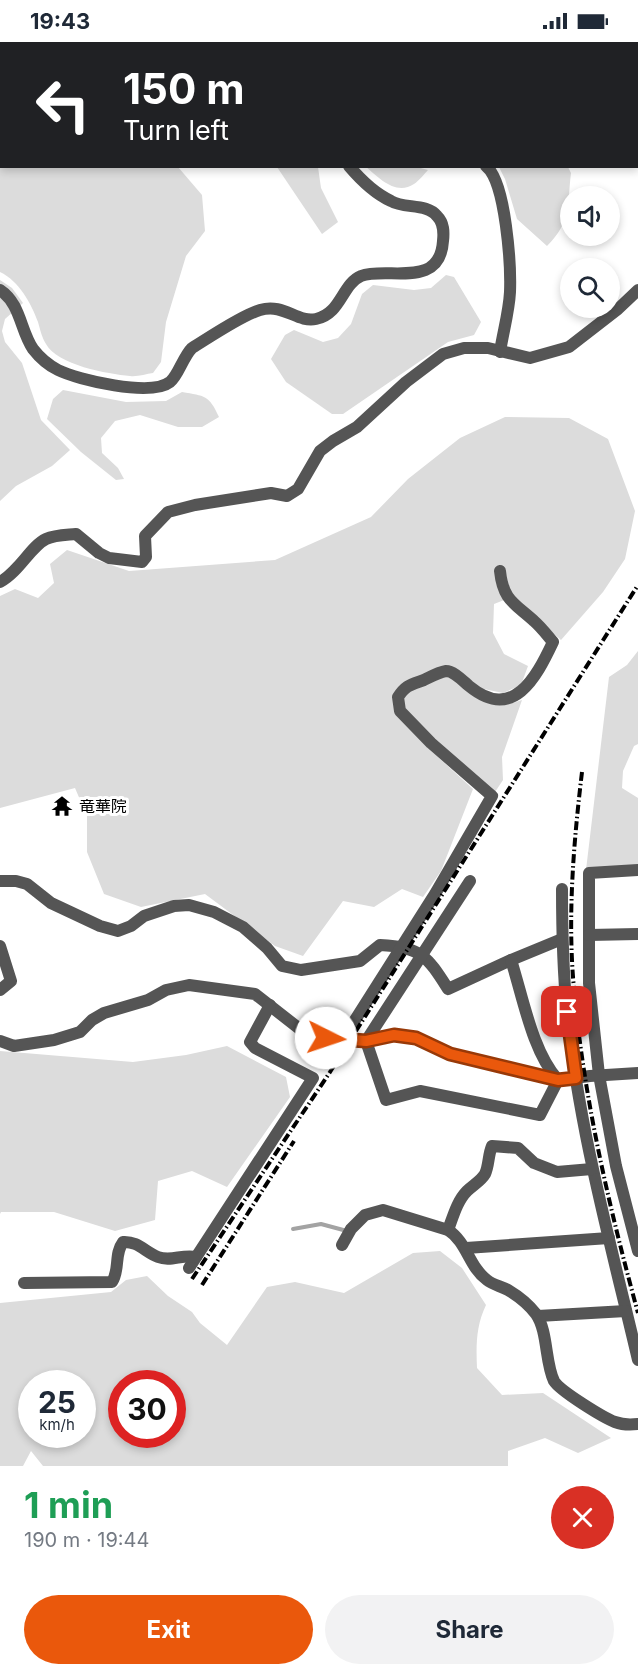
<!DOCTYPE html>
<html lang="en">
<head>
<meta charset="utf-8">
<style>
  body { margin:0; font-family:Inter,"Noto Sans JP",sans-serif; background:#f2f2f3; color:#1f2937; height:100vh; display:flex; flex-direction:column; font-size:22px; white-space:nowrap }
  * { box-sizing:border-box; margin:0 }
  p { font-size:20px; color:#747a83 }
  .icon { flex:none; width:33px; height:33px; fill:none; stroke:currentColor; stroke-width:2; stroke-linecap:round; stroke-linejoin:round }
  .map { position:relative; height:1424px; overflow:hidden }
  .panel { display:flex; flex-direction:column; background:#fff; flex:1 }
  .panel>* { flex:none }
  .guide { position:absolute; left:0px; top:0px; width:639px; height:126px; box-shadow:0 3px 9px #0003; background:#202124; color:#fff; overflow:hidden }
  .buttons { position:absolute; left:560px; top:144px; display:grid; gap:12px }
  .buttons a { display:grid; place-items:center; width:60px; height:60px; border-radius:50%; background:#fff; box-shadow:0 3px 9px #0003; font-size:30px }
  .speed { position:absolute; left:18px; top:1328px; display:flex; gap:12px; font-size:30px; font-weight:700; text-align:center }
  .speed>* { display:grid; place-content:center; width:78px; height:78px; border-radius:50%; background:#fff; box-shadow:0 3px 9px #0003; line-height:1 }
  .speed small { font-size:15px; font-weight:400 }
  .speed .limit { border:9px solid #d22; background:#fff; color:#111 }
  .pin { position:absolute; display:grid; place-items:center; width:51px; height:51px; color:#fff; margin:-26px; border-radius:12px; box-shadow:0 3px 9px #0006 }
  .me { position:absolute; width:66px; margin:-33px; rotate:94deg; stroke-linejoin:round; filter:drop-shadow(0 0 4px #0008) }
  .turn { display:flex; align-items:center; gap:21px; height:126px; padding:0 24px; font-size:27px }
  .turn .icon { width:78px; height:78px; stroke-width:2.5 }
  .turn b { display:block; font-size:42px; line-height:51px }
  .round { display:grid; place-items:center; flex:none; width:63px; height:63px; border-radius:32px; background:#f2f2f3 }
  .headline { display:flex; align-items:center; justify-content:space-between; height:102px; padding:0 24px }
  h1 { font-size:36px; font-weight:700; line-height:45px; color:#1e9e55 }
  .action { display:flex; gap:12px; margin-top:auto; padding:12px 24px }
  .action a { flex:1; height:69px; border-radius:36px; background:#ea580c; color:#fff; font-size:24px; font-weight:700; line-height:69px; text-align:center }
  .action a+a { background:#f2f2f3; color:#1f2937 }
  .status { display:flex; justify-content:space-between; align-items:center; height:42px; padding:0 30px; background:#fff; direction:ltr }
  .status svg { height:16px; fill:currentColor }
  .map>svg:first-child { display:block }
  .green { fill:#dcdcdc; fill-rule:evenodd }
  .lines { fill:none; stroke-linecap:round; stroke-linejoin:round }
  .stream { stroke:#a3a3a3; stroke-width:4 }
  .minor { stroke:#555; stroke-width:12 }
  .tertiary { stroke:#555; stroke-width:12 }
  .rail { stroke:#000; stroke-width:4; stroke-dasharray:9 3 1.5 3; stroke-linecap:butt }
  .route-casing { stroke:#983908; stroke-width:15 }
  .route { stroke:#ea580c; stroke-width:10 }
  .labels { text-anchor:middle; stroke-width:6; stroke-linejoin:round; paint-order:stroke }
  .poi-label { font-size:16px; fill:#000; stroke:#fff; text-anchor:start }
</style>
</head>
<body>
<div class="status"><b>19:43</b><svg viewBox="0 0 49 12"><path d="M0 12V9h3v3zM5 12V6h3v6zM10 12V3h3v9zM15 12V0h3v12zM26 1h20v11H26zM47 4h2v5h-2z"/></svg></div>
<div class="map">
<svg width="638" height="1424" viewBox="0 0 638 1424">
  <rect width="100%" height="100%" fill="#fff"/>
  <g class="green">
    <path d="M0 0 128 1 2 2V124L178 125 202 153 205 189 186 214 166 280 161 320 153 331C146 332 137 335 130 334 108 332 57 323 46 302 42 296 40 287 38 280 31 261 19 239 0 230Z"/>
    <path d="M227 0H401L228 2Z"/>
    <path d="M277 125H318L321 146 338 180 322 192Z"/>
    <path d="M366 125H417L428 128C424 132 419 139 414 142 396 154 379 136 366 125Z"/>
    <path d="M499 125H568L571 131C567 163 572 179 547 204L517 177 505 137Z"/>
    <path d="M446 233 454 235 481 280 474 293 448 300 343 372H332L286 340 271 317 285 293 294 288 323 300 338 296 351 282 362 252 373 243 414 248 431 246Z"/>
    <path d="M0 238 12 246 23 261 5 277 2 289 5 300 22 321 41 378 70 408 52 424 16 444 0 459Z"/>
    <path d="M63 348 126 360 166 359 182 350C205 354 209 353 219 375L202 385H178L140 373 115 379 101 396 102 411 118 426 124 437 116 438 81 410 47 377 53 357Z"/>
    <path d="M505 375 569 376 608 397 635 469 625 517 603 550 561 598 512 555 494 562 493 591 504 612 528 624 521 643 503 651 479 646 446 626 396 656 428 706 473 747 441 829 423 855 402 847 374 865 343 859 303 914 275 904 205 852 141 865 104 852 87 810V774L75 746 0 766V554L15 547 38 556 54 541 50 522 67 508 129 529 275 518 371 475 408 437 460 396Z"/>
    <path d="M638 609V702L634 704 623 729 622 746 638 756V826L586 828 609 635 627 623Z"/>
    <path d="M445 634C452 635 456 638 461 643 483 660 495 668 522 658L502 715 503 738 495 750 435 701 404 667 402 656 407 648Z"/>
    <path d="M227 1004 286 1035 290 1055 227 1145 192 1129 158 1139 155 1178 115 1189 54 1170H1L0 1172V1009L133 1020 186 1013Z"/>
    <path d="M440 1209 462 1226 486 1263C476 1284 476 1303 477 1326L502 1353 543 1351 611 1396 578 1411 545 1396 508 1409V1424H43L31 1409 23 1424H0V1261L111 1250 126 1238 147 1234 168 1254 192 1270 200 1281 227 1303 267 1245 295 1240 344 1251 413 1211ZM32 1341H82V1392H32ZM122 1341H172V1392H122Z"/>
  </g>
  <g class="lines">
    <path class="stream" d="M293 1187 321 1182 347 1189"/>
    <g class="minor">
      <path d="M409 2 411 0"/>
      <path d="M486 124C506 140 511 224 510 250 509 270 503 290 500 310"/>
      <path d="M0 540C19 530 31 504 46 497 55 493 67 493 76 492L99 511 109 516 142 520 146 515 145 494 168 470 195 463 271 451 287 454 298 447 320 409 333 399 357 385 406 340 443 312 464 306H488L530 316 569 305 618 267 638 248"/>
      <path d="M638 828 589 831V941L599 1033 616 1124 638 1209"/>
      <path d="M0 839H16L27 842 51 861 100 884 118 889 131 884 144 874 174 864 189 863 214 870 243 885 267 906 282 924 301 928 360 919 380 903C421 905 427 914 448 947L511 918 562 897"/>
      <path d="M470 839 366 999 386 1058 420 1049 540 1073 558 1038C532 1009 523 955 511 918"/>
      <path d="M562 847C562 888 563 929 567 970 579 1088 611 1203 638 1318"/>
      <path d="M589 893 638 892"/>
      <path d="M0 904 11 939 0 948"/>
      <path d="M343 997 435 852 492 754 431 701 400 669 398 655C406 643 410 643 424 638 430 635 439 630 446 629 454 629 463 639 469 644 513 680 536 636 553 600 547 593 541 585 534 579 514 561 503 558 500 529"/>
      <path d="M0 999 14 1004 54 998 80 990 92 978 104 971 148 958 166 948 189 943 255 952 310 995 366 999 394 993 416 996 450 1012 558 1038 590 1034 638 1031"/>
      <path d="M448 1188C453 1175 457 1159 467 1149 473 1143 481 1139 485 1132 489 1124 488 1113 492 1104L518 1106 534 1121 557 1130 592 1127"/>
      <path d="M342 1203 351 1187 365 1173 383 1168 448 1188C467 1200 469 1225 487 1238 493 1243 501 1244 508 1248 518 1254 529 1263 536 1272 548 1289 545 1321 554 1339 560 1349 604 1376 615 1380 623 1383 630 1383 638 1382"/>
      <path d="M466 1206 609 1196"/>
      <path d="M189 1226 313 1036 255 1006 250 1000 270 963"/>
      <path d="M24 1241 112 1240C120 1228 114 1212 123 1200 138 1199 145 1210 158 1215 171 1220 182 1212 196 1215"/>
      <path d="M538 1274 626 1269"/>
    </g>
    <g class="tertiary">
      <path d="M440 2 441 0"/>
      <path d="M0 248C21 262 20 288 33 307 40 316 48 323 58 328 78 338 151 355 170 340 178 334 183 315 192 306 210 295 242 273 260 268 284 261 297 281 316 277 341 272 342 242 361 234 387 224 440 248 443 199 444 190 444 181 437 174 427 161 404 167 391 159 376 152 360 137 349 124"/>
    </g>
    <g class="rail">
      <path d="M582 730C574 797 568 867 573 935 582 1049 608 1161 638 1271"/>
      <path d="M192 1237 330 1030 638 543"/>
      <path d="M202 1243 294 1099"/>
    </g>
  </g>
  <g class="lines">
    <g class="route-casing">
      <path id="route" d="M326 996 366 999 394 993 416 996 450 1012 558 1038 576 1036 567 970"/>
    </g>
    <use href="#route" class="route"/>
  </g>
  <defs>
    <g id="temple-bare" transform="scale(1.62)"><path d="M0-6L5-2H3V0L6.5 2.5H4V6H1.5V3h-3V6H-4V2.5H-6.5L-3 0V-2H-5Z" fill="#000" stroke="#fff" stroke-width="2.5" paint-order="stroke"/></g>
  </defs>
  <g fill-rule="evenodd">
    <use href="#temple-bare" x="62" y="764"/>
  </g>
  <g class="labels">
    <g class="poi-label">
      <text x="79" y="770">竜華院</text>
    </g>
  </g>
</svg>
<div class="buttons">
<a><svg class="icon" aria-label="sound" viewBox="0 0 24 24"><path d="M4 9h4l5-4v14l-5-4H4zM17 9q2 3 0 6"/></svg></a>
<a><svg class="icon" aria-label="search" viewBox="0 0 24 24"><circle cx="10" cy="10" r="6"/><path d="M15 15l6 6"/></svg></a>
</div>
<div class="speed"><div>25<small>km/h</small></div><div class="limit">30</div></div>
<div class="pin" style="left:567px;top:970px;background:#d93025"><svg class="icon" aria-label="arrive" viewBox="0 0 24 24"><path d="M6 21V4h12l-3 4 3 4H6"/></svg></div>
<svg class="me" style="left:326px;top:996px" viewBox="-20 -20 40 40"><circle r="19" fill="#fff"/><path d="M0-13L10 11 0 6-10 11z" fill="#ea580c"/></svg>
<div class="guide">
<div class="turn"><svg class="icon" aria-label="left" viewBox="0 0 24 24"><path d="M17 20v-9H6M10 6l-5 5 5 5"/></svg><div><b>150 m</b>Turn left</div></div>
</div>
</div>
<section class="panel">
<div class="headline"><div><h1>1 min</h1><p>190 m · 19:44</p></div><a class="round" style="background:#d93025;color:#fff"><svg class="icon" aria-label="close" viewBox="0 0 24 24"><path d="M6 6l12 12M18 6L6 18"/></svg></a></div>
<div class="action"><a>Exit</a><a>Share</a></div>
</section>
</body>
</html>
